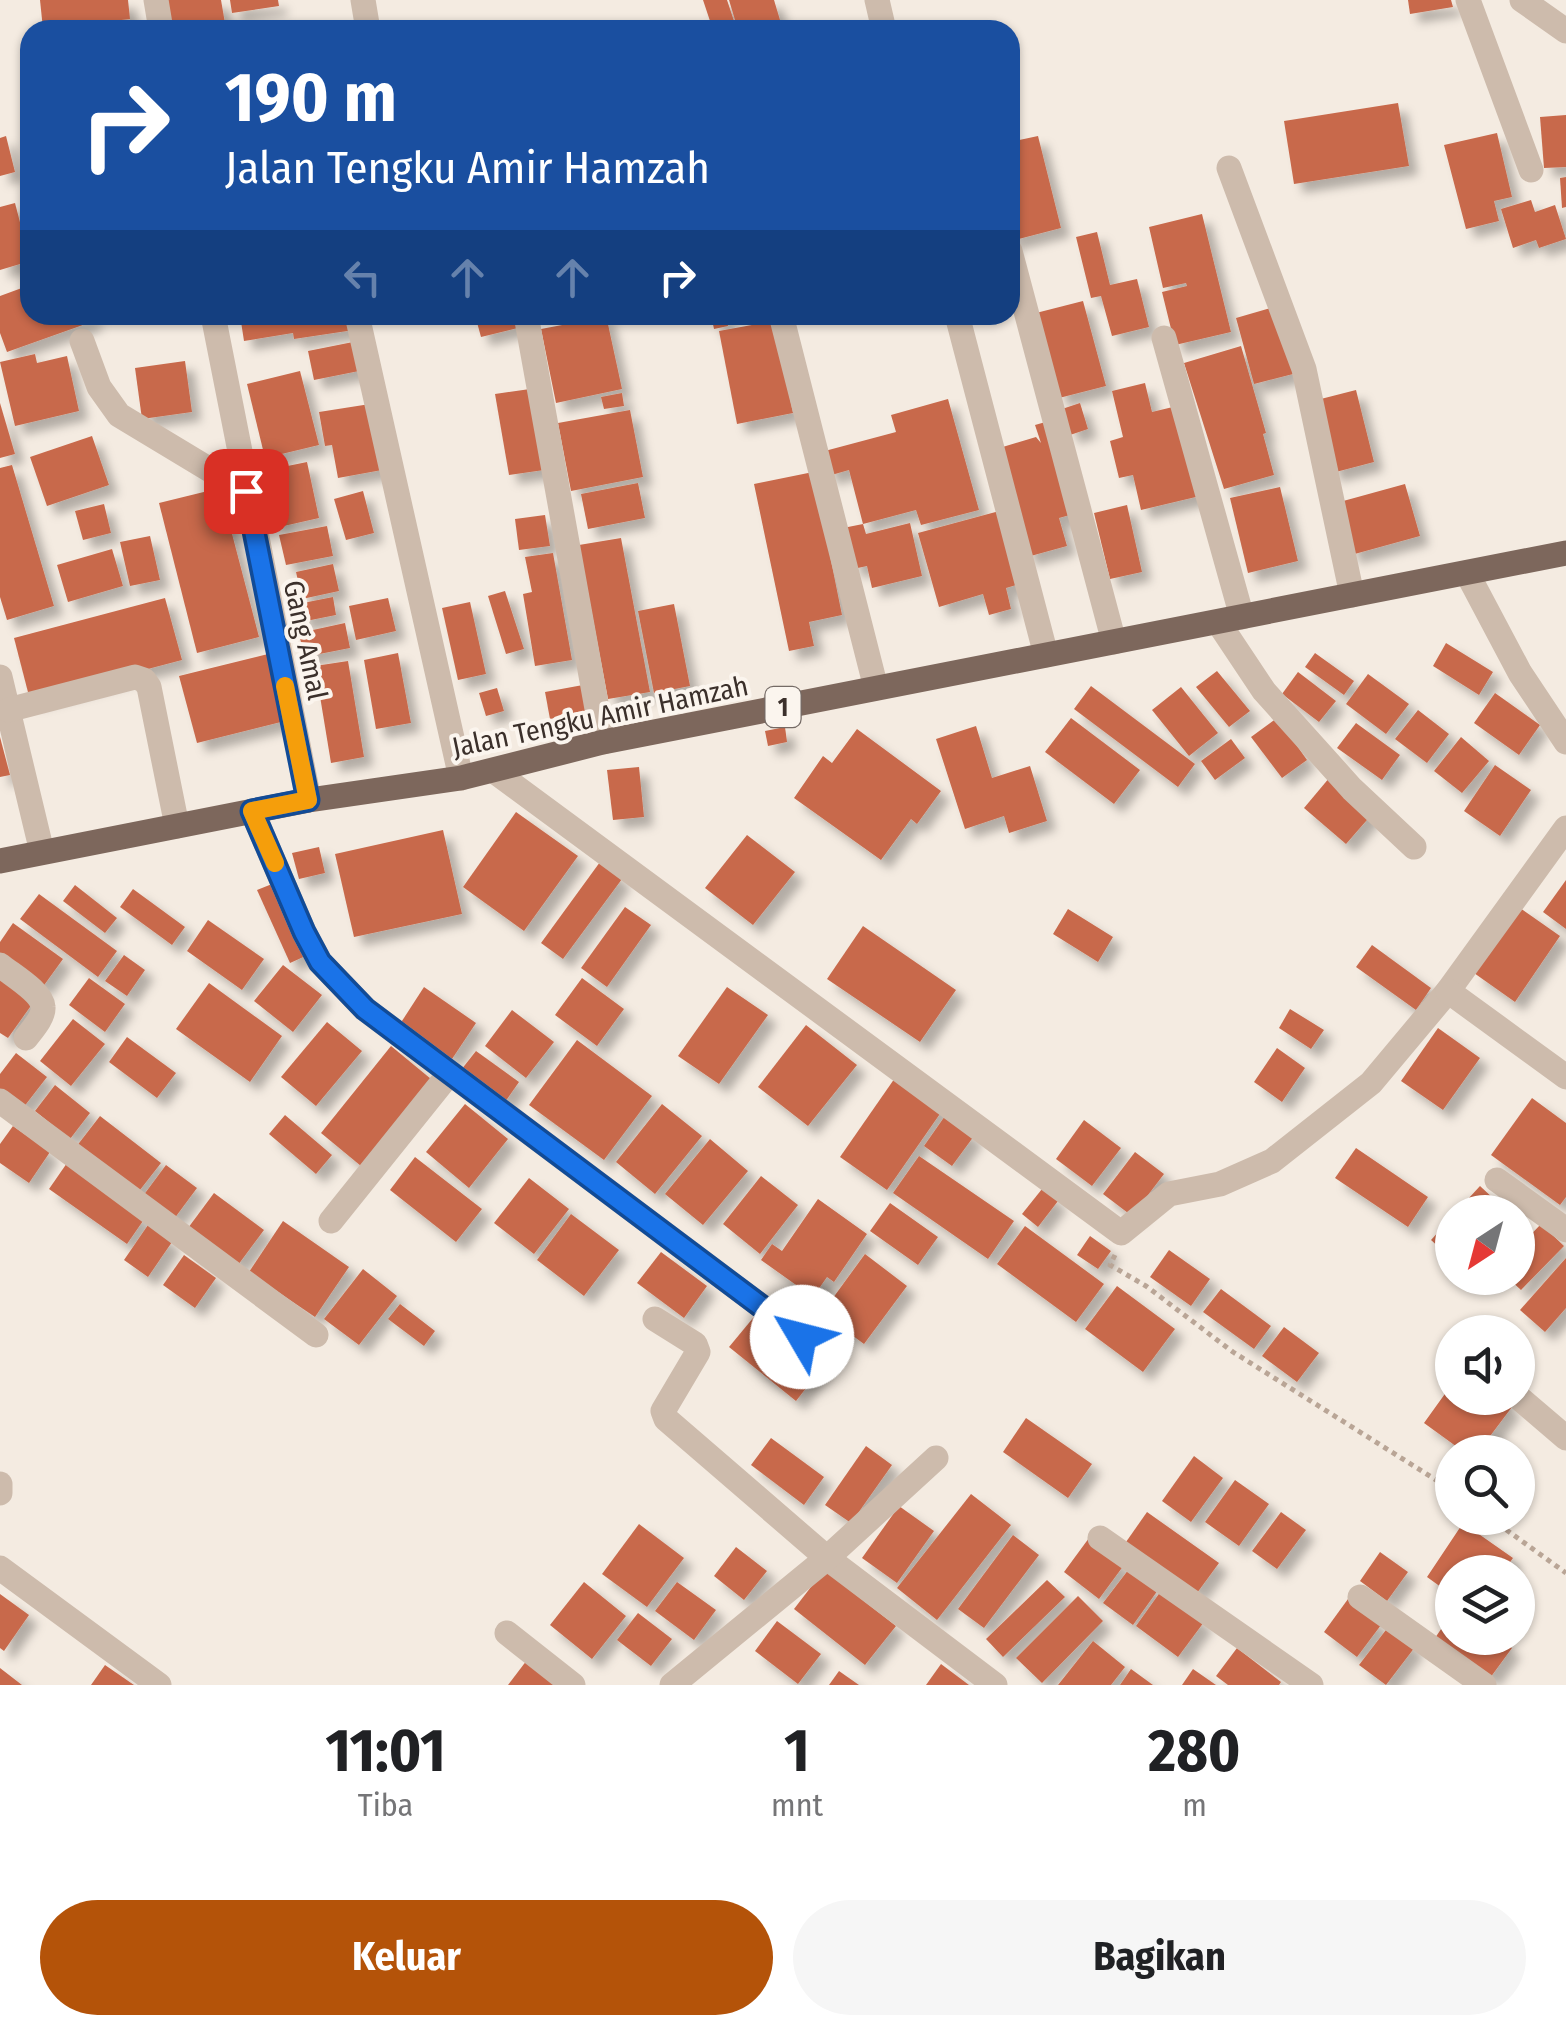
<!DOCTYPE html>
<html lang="id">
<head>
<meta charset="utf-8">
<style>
  body { margin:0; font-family:"Fira Sans Condensed",sans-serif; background:#f6f6f6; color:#202124; height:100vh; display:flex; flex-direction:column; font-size:38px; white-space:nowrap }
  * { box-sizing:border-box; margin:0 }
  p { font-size:32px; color:#757577 }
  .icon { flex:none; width:55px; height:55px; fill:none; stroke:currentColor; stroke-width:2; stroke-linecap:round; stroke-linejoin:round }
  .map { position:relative; height:1685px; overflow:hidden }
  .drawer { display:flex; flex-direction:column; background:#fff; flex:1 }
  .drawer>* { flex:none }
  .top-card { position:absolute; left:20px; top:20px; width:1000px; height:305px; border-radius:30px; box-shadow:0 2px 8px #0004; background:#1a4fa0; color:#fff; overflow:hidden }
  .needle { width:65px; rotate:216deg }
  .controls { position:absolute; left:1435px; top:1195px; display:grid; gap:20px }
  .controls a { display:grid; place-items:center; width:100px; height:100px; border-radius:50%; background:#fff; box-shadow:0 2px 8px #0004; font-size:50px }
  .pin { position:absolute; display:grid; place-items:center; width:85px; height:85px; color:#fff; margin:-42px; border-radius:20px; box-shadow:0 5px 15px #0006 }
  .me { position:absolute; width:110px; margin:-55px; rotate:307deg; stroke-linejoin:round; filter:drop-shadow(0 0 8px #0008) }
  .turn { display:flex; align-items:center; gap:35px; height:210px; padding:0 40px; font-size:45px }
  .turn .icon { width:130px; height:130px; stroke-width:2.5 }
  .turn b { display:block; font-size:70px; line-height:85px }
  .lanes { display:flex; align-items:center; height:95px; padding:0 40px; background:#0003; justify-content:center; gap:50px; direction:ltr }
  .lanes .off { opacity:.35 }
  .eta { display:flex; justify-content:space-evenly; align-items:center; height:170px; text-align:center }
  .eta b { font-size:60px; font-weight:700; line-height:70px }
  .cta { display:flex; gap:20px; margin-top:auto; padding:20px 40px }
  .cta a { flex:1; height:115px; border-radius:60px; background:#b45309; color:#fff; font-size:40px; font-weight:700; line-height:115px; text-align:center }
  .cta a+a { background:#f6f6f6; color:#202124 }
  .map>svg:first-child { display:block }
  .building { fill:#c8694b; filter:url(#shadow) }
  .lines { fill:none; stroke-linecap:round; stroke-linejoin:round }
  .path { stroke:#b9a596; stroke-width:5; stroke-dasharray:5 5; stroke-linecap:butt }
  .street { stroke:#cdbbac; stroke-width:25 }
  .primary { stroke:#7d675c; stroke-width:25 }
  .route-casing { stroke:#114b97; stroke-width:25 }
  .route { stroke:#1a73e8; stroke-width:18 }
  .slow { stroke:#f59e0b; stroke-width:18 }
  .labels { text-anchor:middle; stroke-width:8; stroke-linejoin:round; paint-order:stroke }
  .shield { fill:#fbf5ee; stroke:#756b66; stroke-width:2.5 }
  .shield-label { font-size:25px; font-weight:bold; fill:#3b302b }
  .street-label { font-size:28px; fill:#3b302b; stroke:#fbf5ee }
</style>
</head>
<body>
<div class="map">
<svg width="1566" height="1685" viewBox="0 0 1566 1685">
  <defs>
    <filter id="shadow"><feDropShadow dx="9" dy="9" stdDeviation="5" flood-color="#0004"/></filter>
  </defs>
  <rect width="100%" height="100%" fill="#f4ebe1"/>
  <g class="building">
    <path d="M40 0H128L130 19 43 29Z"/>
    <path d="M160 0H221L226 29 166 30Z"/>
    <path d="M230 0H278L279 6 232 13Z"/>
    <path d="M703 0H727L737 30H713Z"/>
    <path d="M729 0H774L783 30H738Z"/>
    <path d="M1408 0H1451L1453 7 1410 14Z"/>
    <path d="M1398 103 1409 166 1294 184 1284 121Z"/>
    <path d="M1566 115V167L1544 168 1540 117Z"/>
    <path d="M1497 133 1512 197 1494 201 1499 221 1466 229 1444 145Z"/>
    <path d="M6 136 15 172 0 176V138Z"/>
    <path d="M1038 136 1061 228 1011 241 1010 142Z"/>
    <path d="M1566 177V207L1562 208 1560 178Z"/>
    <path d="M1531 200 1535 212 1555 205 1566 239 1539 248 1536 240 1513 248 1501 209Z"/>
    <path d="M15 203 30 261 0 270V207Z"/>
    <path d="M1202 214 1231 332 1175 345 1162 292 1187 286 1186 283 1163 288 1149 227Z"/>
    <path d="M1097 232 1110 285 1137 279 1149 327 1112 336 1101 296 1091 298 1076 237Z"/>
    <path d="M30 285V315H92L94 321 7 352 0 333V296Z"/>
    <path d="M1083 301 1106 386 1059 398 1036 313Z"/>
    <path d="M1274 307 1293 374 1254 384 1236 318Z"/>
    <path d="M240 315H351L354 330 294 339 293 333 244 341Z"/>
    <path d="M475 315H523L526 326 481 337Z"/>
    <path d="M577 315H606L622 389 556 403 541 329 578 322Z"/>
    <path d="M711 315H726L728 326 714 329Z"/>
    <path d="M774 321 793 413 737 424 719 331Z"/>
    <path d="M358 341 364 370 314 380 308 351Z"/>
    <path d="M1241 346 1266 433 1263 434 1274 475 1224 489 1184 363Z"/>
    <path d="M35 354 37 363 67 356 79 411 15 426 0 362Z"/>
    <path d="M185 361 192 412 142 419 135 368Z"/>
    <path d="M300 371 319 445 265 458 247 384Z"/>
    <path d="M1145 383 1152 412 1177 406 1200 496 1141 510 1133 475 1119 478 1110 441 1123 437 1112 391Z"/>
    <path d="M530 389 544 470 509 475 495 394Z"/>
    <path d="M1356 390 1374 462 1332 473 1313 401Z"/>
    <path d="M622 393 624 406 604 409 601 397Z"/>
    <path d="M948 399 979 510 921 525 916 510 863 524 849 470 828 476 821 452 896 432 891 415Z"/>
    <path d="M0 403 15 454 0 458Z"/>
    <path d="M1080 403 1088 429 1070 435 1062 409Z"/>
    <path d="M370 404 382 470 338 478 332 445 325 446 319 412Z"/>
    <path d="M630 410 643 477 571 491 558 423Z"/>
    <path d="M1049 421 1077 513 1059 518 1067 546 1027 557 996 449 1036 437 1041 443 1035 425Z"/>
    <path d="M92 436 109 485 47 506 30 457Z"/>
    <path d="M307 462 319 518 275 528 263 471Z"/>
    <path d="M12 465 54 606 7 620 0 597V468Z"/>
    <path d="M813 472 842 615 809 622 814 646 789 651 754 484Z"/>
    <path d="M638 483 645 518 588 529 581 494Z"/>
    <path d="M1405 484 1420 536 1351 555 1336 503Z"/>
    <path d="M1280 487 1298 561 1248 573 1230 498Z"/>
    <path d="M220 488 259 637 197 653 159 503Z"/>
    <path d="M363 491 374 533 346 540 334 499Z"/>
    <path d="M104 504 111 533 83 540 75 511Z"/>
    <path d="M1127 505 1142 572 1110 579 1094 513Z"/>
    <path d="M1003 510 1023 583 1006 588 1011 609 989 615 983 594 939 607 918 533Z"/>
    <path d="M545 515 550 546 519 550 515 519Z"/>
    <path d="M910 523 922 576 872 588 867 566 853 569 843 528 863 524 866 534Z"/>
    <path d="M327 526 333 556 286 565 279 535Z"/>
    <path d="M150 536 160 580 130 586 120 542Z"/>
    <path d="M621 538 650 692 608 699 579 545Z"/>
    <path d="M112 549 123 586 68 602 57 565Z"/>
    <path d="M553 553 572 660 535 666 523 594 532 592 525 557Z"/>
    <path d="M333 564 339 591 302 599 296 572Z"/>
    <path d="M505 591 524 649 506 654 488 596Z"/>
    <path d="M333 597 336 615 301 622 298 604Z"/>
    <path d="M165 598 182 660 30 700 14 638Z"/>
    <path d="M388 598 396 631 356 640 349 606Z"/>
    <path d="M470 602 486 674 458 680 442 608Z"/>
    <path d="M674 604 690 686 654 693 638 611Z"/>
    <path d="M345 623 350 648 304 657 299 633Z"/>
    <path d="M1446 643 1493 672 1479 695 1433 666Z"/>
    <path d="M398 653 411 723 376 729 364 660Z"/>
    <path d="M1315 653 1354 681 1344 695 1305 667Z"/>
    <path d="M268 654 285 721 197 743 179 676Z"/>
    <path d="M348 661 364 757 331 763 315 666Z"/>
    <path d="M1217 671 1250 711 1229 727 1196 687Z"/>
    <path d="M1298 672 1336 701 1319 722 1282 694Z"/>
    <path d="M1368 674 1409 704 1386 734 1346 704Z"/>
    <path d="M583 685 588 711 550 719 545 692Z"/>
    <path d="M1091 686 1195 764 1178 787 1074 709Z"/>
    <path d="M1181 687 1218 733 1189 756 1152 710Z"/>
    <path d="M497 688 504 711 486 716 479 693Z"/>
    <path d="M1495 693 1540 725 1519 755 1474 723Z"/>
    <path d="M1418 710 1449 734 1427 763 1395 739Z"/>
    <path d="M1071 718 1140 770 1114 804 1045 752Z"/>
    <path d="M1277 718 1307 760 1282 778 1251 737Z"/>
    <path d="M1356 723 1400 755 1382 780 1337 748Z"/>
    <path d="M976 726 992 778 1030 766 1047 821 1009 833 1004 816 965 829 936 739Z"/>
    <path d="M785 727 787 742 768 746 765 731Z"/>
    <path d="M857 729 941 791 917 824 911 819 881 860 794 798 823 756 832 763Z"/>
    <path d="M0 737 10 775 0 777Z"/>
    <path d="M1461 737 1489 761 1462 793 1434 771Z"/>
    <path d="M1231 739 1245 758 1215 780 1201 761Z"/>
    <path d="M1495 765 1531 790 1500 836 1464 811Z"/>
    <path d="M639 767 644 817 613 820 607 770Z"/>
    <path d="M1330 777 1373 813 1346 844 1304 808Z"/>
    <path d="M516 812 578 856 524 931 463 887Z"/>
    <path d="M443 830 462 914 354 937 335 854Z"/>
    <path d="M747 835 795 872 753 925 705 888Z"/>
    <path d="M319 847 325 873 299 879 292 853Z"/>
    <path d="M600 862 622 879 563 959 541 943Z"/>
    <path d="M1566 880V929L1543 912Z"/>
    <path d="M277 882 310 954 290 963 257 890Z"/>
    <path d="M75 885 117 918 105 933 63 901Z"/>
    <path d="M133 889 185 927 172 945 120 907Z"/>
    <path d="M39 894 117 951 98 977 20 919Z"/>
    <path d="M625 907 651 925 607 987 581 968Z"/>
    <path d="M1520 908 1560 936 1515 1002 1474 973Z"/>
    <path d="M1068 909 1113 937 1098 962 1053 934Z"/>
    <path d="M208 920 264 959 242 990 187 951Z"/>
    <path d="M13 923 63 959 42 988 0 957V942Z"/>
    <path d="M863 926 956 990 920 1042 827 979Z"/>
    <path d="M1372 945 1431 988 1416 1010 1356 967Z"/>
    <path d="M124 955 145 970 127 996 105 981Z"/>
    <path d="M283 965 322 995 293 1032 254 1001Z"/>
    <path d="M0 976 35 1000 8 1038 0 1033Z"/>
    <path d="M89 978 125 1004 105 1032 69 1005Z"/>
    <path d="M582 978 624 1009 597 1046 555 1015Z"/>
    <path d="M209 983 282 1036 250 1082 176 1029Z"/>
    <path d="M424 987 476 1023 452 1059 400 1024Z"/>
    <path d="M727 987 768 1015 719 1084 678 1056Z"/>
    <path d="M1290 1009 1324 1030 1311 1049 1279 1028Z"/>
    <path d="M512 1010 554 1042 526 1078 485 1046Z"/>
    <path d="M73 1019 105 1044 71 1086 40 1061Z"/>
    <path d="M327 1022 362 1051 316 1106 281 1077Z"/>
    <path d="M806 1025 857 1065 808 1126 758 1087Z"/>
    <path d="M1438 1028 1480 1058 1443 1110 1401 1081Z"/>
    <path d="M127 1037 176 1073 157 1098 109 1062Z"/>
    <path d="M577 1040 652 1096 604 1160 529 1105Z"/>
    <path d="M391 1046 431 1079 361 1166 321 1133Z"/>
    <path d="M1277 1048 1305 1068 1282 1102 1254 1082Z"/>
    <path d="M476 1051 519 1082 505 1102 461 1070Z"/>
    <path d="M16 1053 47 1077 23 1108 0 1091V1074Z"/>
    <path d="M897 1075 944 1108 887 1190 840 1157Z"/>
    <path d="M55 1085 90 1113 70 1139 35 1111Z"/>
    <path d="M1532 1098 1566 1123V1197L1560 1205 1491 1155Z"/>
    <path d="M465 1104 508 1139 469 1188 426 1152Z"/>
    <path d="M662 1104 702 1136 655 1194 616 1162Z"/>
    <path d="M285 1115 332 1155 316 1174 269 1134Z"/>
    <path d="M100 1116 161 1163 136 1195 76 1147Z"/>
    <path d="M945 1116 974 1136 952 1166 924 1146Z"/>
    <path d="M1084 1120 1121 1148 1092 1186 1056 1159Z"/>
    <path d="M13 1126 50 1152 29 1183 0 1163V1144Z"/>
    <path d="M710 1139 748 1171 703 1225 665 1194Z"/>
    <path d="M1356 1148 1428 1197 1408 1227 1335 1178Z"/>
    <path d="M1135 1152 1164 1174 1132 1216 1103 1194Z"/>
    <path d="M919 1156 1014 1221 988 1259 893 1193Z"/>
    <path d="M415 1157 482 1209 456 1242 390 1190Z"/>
    <path d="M67 1163 145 1218 127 1244 49 1189Z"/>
    <path d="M166 1165 197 1188 174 1219 143 1196Z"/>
    <path d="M761 1176 798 1205 760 1254 723 1224Z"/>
    <path d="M529 1178 569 1209 534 1254 494 1223Z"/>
    <path d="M1480 1186 1508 1212H1456Z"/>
    <path d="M1042 1189 1058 1201 1038 1227 1022 1214Z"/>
    <path d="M214 1193 264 1230 238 1265 188 1228Z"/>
    <path d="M818 1199 867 1234 834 1282 827 1277 813 1297 761 1260 772 1244 782 1251Z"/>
    <path d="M890 1203 938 1237 918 1265 870 1231Z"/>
    <path d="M571 1214 619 1250 584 1296 537 1260Z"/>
    <path d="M1452 1217V1259L1431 1240Z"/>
    <path d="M283 1221 349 1267 315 1317 249 1272Z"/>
    <path d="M1541 1224 1564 1246 1521 1290 1508 1278H1518V1248Z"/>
    <path d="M148 1225 172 1242 148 1277 124 1260Z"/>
    <path d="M1025 1226 1104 1284 1076 1322 997 1264Z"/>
    <path d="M1090 1236 1111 1251 1098 1269 1077 1255Z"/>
    <path d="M1169 1250 1210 1279 1191 1306 1150 1277Z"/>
    <path d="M661 1252 707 1286 684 1318 637 1283Z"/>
    <path d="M865 1254 907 1286 864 1344 822 1313Z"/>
    <path d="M184 1255 216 1278 195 1308 163 1285Z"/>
    <path d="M1566 1258V1308L1545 1332 1520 1310Z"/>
    <path d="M363 1269 397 1296 359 1345 324 1319Z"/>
    <path d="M1117 1286 1175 1329 1143 1372 1085 1329Z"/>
    <path d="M1221 1289 1271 1326 1254 1349 1203 1312Z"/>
    <path d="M400 1304 435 1331 424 1346 388 1319Z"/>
    <path d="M758 1312 824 1365 796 1401 729 1347Z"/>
    <path d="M1284 1327 1319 1353 1297 1382 1262 1356Z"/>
    <path d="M1452 1384V1398H1499L1512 1407 1478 1452H1464L1424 1423Z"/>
    <path d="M1026 1418 1092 1464 1068 1498 1003 1452Z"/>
    <path d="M771 1438 824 1477 804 1505 751 1465Z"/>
    <path d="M866 1446 892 1465 851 1523 825 1505Z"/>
    <path d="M1194 1456 1223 1478 1191 1522 1162 1501Z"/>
    <path d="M1235 1480 1269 1504 1239 1546 1205 1522Z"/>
    <path d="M971 1494 1011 1525 937 1620 897 1588Z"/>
    <path d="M899 1506 934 1531 897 1583 862 1558Z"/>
    <path d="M1147 1512 1219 1563 1197 1593 1126 1542Z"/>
    <path d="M1281 1512 1306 1530 1277 1569 1252 1551Z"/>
    <path d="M1463 1523 1513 1558 1503 1572H1452V1595L1427 1577Z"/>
    <path d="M639 1524 684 1558 647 1607 602 1574Z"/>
    <path d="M1013 1535 1039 1555 984 1628 958 1609Z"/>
    <path d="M1089 1538 1124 1565 1099 1599 1064 1572Z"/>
    <path d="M736 1547 767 1571 744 1600 714 1576Z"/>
    <path d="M1380 1552 1408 1572 1387 1601 1360 1581Z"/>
    <path d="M1129 1569 1158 1590 1133 1625 1103 1603Z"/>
    <path d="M824 1570 896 1626 865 1665 794 1609Z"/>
    <path d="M1047 1580 1065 1597 1003 1657 986 1639Z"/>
    <path d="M584 1582 626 1616 592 1659 550 1625Z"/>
    <path d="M677 1582 716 1610 694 1640 655 1611Z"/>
    <path d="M1161 1591 1204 1622 1178 1657 1136 1626Z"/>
    <path d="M0 1594 29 1615 4 1651 0 1648Z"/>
    <path d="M1078 1596 1103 1621 1042 1683 1016 1658Z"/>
    <path d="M1348 1599 1381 1625 1357 1657 1324 1632Z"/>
    <path d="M638 1613 672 1639 651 1666 617 1640Z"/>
    <path d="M1452 1613V1638H1498L1512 1648 1490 1678 1435 1638Z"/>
    <path d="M777 1621 821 1654 798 1684 755 1651Z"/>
    <path d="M1389 1626 1415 1647 1386 1685 1359 1665Z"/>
    <path d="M1093 1641 1125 1667 1111 1685H1058Z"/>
    <path d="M1237 1648 1281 1682 1279 1685H1228L1216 1676Z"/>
    <path d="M527 1660 561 1685H508Z"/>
    <path d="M941 1664 969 1685H926Z"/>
    <path d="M105 1665 134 1685H91Z"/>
    <path d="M0 1668 22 1685H0Z"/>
    <path d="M1131 1669 1153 1685H1120Z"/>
    <path d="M1193 1669 1216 1685H1182Z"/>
    <path d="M839 1671 859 1685H829Z"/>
  </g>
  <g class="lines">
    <g class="path">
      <path d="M1115 1255 1110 1265 1146 1286 1233 1352 1452 1490"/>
      <path d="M1490 1518 1566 1573"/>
    </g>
    <g class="street">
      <path d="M156 0 161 30"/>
      <path d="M363 0 368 30"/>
      <path d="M877 0 884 30"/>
      <path d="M1468 0 1531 170"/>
      <path d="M1522 0 1566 31"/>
      <path d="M1229 168 1304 369 1352 595"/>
      <path d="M1010 251 1114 642"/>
      <path d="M213 315 309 800"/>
      <path d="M357 315 461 778"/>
      <path d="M526 315 603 742"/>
      <path d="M781 315 876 688"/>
      <path d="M957 315 1046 655"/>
      <path d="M1164 338 1242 617"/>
      <path d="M82 341 99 387 119 415 245 491"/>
      <path d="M1467 573 1520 673 1566 742"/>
      <path d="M1218 622 1264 691 1352 789 1414 847"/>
      <path d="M0 677 42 852"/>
      <path d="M8 710 135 677 144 680 149 687 177 826"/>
      <path d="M494 771 1121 1233 1169 1194 1220 1184 1272 1161 1371 1083 1448 991 1566 828"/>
      <path d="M252 811 304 932 320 962 365 1009 802 1337"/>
      <path d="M0 965C12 975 42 992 43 1007 44 1017 32 1030 26 1038"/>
      <path d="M1448 991 1566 1077"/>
      <path d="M0 1101 316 1335"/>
      <path d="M1497 1180 1566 1230"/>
      <path d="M331 1221 449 1074"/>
      <path d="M655 1319 695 1344 698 1352 663 1411 666 1419 827 1558 995 1685"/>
      <path d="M1518 1397 1566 1438"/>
      <path d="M0 1484V1493"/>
      <path d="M1100 1538 1311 1685"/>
      <path d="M0 1568 159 1685"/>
      <path d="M1360 1597 1484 1685"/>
      <path d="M507 1633 573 1685"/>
      <path d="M672 1685 827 1558 936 1458"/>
    </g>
    <path class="primary" d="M0 861 309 800 461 778 603 742 1566 553"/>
  </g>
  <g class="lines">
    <g class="route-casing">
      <path id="route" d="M246 491 308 800 252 811 304 932 320 962 365 1009 802 1337"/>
    </g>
    <use href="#route" class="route"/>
    <path class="slow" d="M275 863 252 811 308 800 285 686"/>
  </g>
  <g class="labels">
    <rect class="shield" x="765.5" y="687" width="35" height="40" rx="8"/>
    <g class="shield-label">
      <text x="783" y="716">1</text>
    </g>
    <g class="street-label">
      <text transform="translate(306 640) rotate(78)" y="10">Gang Amal</text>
      <text transform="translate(600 716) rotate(-12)" y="10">Jalan Tengku Amir Hamzah</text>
    </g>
  </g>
</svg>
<div class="controls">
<a><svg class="needle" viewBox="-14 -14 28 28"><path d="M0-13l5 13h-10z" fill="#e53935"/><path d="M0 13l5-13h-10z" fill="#757577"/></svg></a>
<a><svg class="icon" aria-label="sound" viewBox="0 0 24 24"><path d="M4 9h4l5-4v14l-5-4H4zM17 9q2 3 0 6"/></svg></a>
<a><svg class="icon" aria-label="search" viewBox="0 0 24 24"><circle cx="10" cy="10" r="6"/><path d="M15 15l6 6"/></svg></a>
<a><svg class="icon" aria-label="layers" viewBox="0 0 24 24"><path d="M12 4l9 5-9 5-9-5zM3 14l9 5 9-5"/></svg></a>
</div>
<div class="pin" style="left:246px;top:491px;background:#d93025"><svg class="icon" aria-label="arrive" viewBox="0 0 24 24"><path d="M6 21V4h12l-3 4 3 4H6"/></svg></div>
<svg class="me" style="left:802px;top:1337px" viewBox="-20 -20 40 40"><circle r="19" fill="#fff"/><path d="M0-13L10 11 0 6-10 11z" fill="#1a73e8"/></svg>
<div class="top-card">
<div class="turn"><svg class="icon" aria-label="right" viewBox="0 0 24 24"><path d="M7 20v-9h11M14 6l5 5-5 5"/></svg><div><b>190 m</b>Jalan Tengku Amir Hamzah</div></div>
<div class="lanes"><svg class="icon off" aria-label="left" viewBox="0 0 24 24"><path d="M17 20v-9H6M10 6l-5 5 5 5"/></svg><svg class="icon off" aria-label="ahead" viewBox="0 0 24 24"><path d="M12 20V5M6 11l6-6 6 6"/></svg><svg class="icon off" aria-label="ahead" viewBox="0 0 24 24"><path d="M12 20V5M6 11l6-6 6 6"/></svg><svg class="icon" aria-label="right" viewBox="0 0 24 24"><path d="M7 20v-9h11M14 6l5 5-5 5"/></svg></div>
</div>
</div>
<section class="drawer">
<div class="eta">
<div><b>11:01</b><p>Tiba</p></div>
<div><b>1</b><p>mnt</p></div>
<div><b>280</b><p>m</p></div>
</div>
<div class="cta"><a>Keluar</a><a>Bagikan</a></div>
</section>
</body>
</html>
